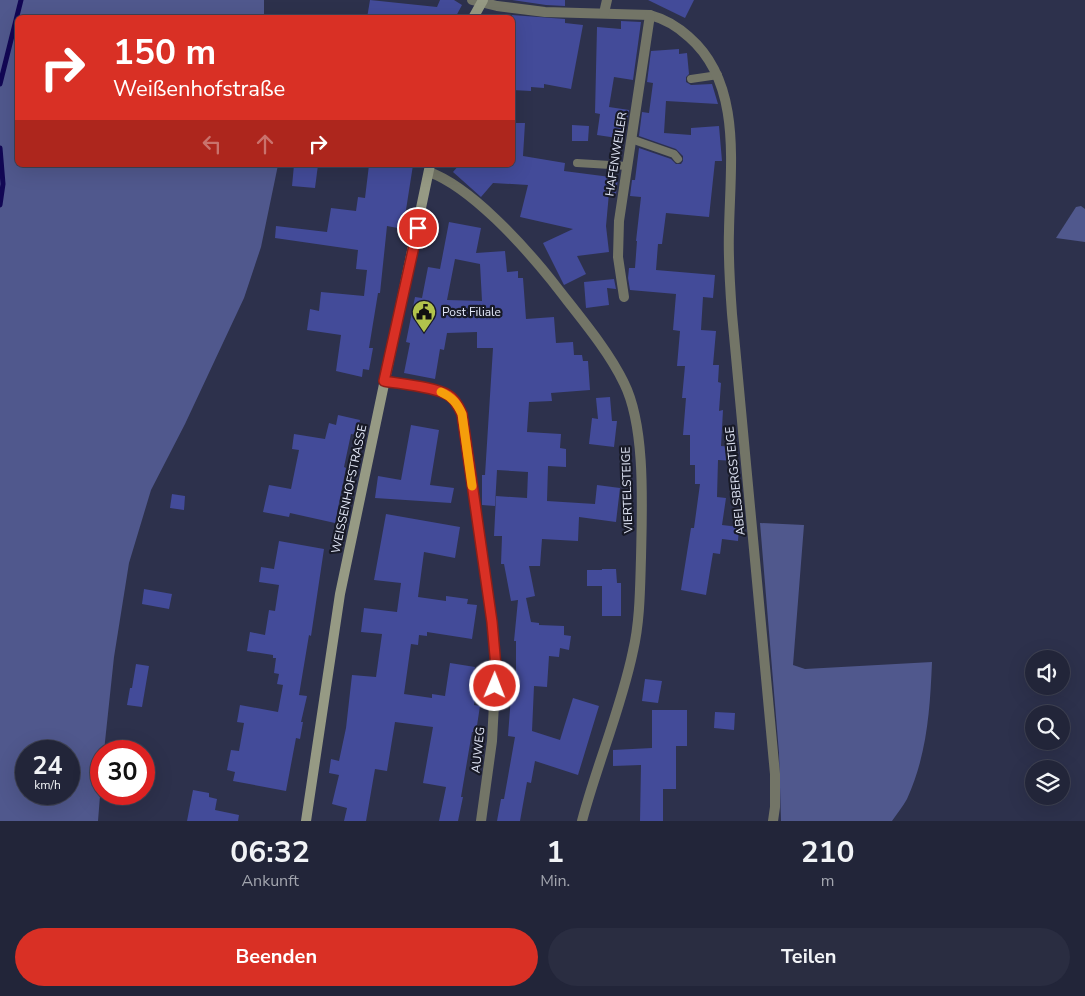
<!DOCTYPE html>
<html lang="de">
<head>
<meta charset="utf-8">
<style>
  body { margin:0; font-family:"Nunito Sans",sans-serif; background:#2a2d41; color:#f1f3f6; height:100vh; display:flex; flex-direction:column; font-size:19px; white-space:nowrap }
  * { box-sizing:border-box; margin:0 }
  p { font-size:16px; color:#a2a5ae }
  .icon { flex:none; width:28px; height:28px; fill:none; stroke:currentColor; stroke-width:2; stroke-linecap:round; stroke-linejoin:round }
  .map { position:relative; height:821px; overflow:hidden }
  .drawer { display:flex; flex-direction:column; background:#222539; flex:1 }
  .drawer>* { flex:none }
  .banner { position:absolute; left:15px; top:15px; width:500px; height:152px; border-radius:8px; box-shadow:0 5px 20px #0002,0 0 0 1px #3f4253; background:#d93025; color:#fff; overflow:hidden }
  .tools { position:absolute; left:1025px; top:650px; display:grid; gap:10px }
  .tools a { display:grid; place-items:center; width:45px; height:45px; border-radius:50%; background:#222539; box-shadow:0 5px 20px #0002,0 0 0 1px #3f4253; font-size:25px }
  .speed { position:absolute; left:15px; top:740px; display:flex; gap:10px; font-size:25px; font-weight:700; text-align:center }
  .speed>* { display:grid; place-content:center; width:65px; height:65px; border-radius:50%; background:#222539; box-shadow:0 5px 20px #0002,0 0 0 1px #3f4253; line-height:1 }
  .speed small { font-size:12px; font-weight:400 }
  .speed .limit { border:8px solid #d22; background:#fff; color:#111 }
  .pin { position:absolute; display:grid; place-items:center; width:42px; height:42px; color:#fff; margin:-21px; border:2px solid #fff; border-radius:50%; box-shadow:0 1px 5px #0007 }
  .me { position:absolute; width:55px; margin:-28px; rotate:1deg; stroke-linejoin:round; filter:drop-shadow(0 0 4px #0008) }
  .turn { display:flex; align-items:center; gap:18px; height:105px; padding:0 15px; font-size:22px }
  .turn .icon { width:65px; height:65px; stroke-width:2.5 }
  .turn b { display:block; font-size:35px; line-height:42px }
  .lanes { display:flex; align-items:center; height:48px; padding:0 15px; background:#0003; justify-content:center; gap:25px; direction:ltr }
  .lanes .off { opacity:.35 }
  .eta { display:flex; justify-content:space-evenly; align-items:center; height:85px; text-align:center }
  .eta b { font-size:30px; font-weight:700; line-height:35px }
  .primary-button { display:flex; gap:10px; margin-top:auto; padding:10px 15px }
  .primary-button a { flex:1; height:58px; border-radius:30px; background:#d93025; color:#fff; font-size:20px; font-weight:700; line-height:58px; text-align:center }
  .primary-button a+a { background:#2a2d41; color:#f1f3f6 }
  .map>svg:first-child { display:block }
  .green { fill:#50588d; fill-rule:evenodd }
  .lines { fill:none; stroke-linecap:round; stroke-linejoin:round }
  .stream { stroke:#120754; stroke-width:5 }
  .building { fill:#434b99; fill-rule:evenodd }
  .lane { stroke:#737567; stroke-width:8 }
  .street { stroke:#737567; stroke-width:10 }
  .secondary { stroke:#969a84; stroke-width:10 }
  .route-casing { stroke:#8d1f18; stroke-width:12 }
  .route { stroke:#d93025; stroke-width:9 }
  .slow { stroke:#f59e0b; stroke-width:9 }
  .labels { text-anchor:middle; stroke-width:4.5; stroke-linejoin:round; paint-order:stroke }
  .street-label { font-size:12px; fill:#e4e9fa; stroke:#181a27 }
  .poi-label { font-size:12px; fill:#e4e9fa; stroke:#181a27; text-anchor:start }
</style>
</head>
<body>
<div class="map">
<svg width="1085" height="821" viewBox="0 0 1085 821">
  <rect width="100%" height="100%" fill="#2d314c"/>
  <g class="green">
    <path d="M0 0H264V17L18 18V165H278L261 247 244 298 185 424 151 490 129 563 114 657 104 751H101V783L98 821H0ZM69 751V794H26V751Z"/>
    <path d="M1081 206 1085 209V242L1056 238 1076 207Z"/>
    <path d="M760 523 804 525 793 665 805 669 932 662C930 710 927 755 907 799 903 806 897 814 892 821H781L779 753Z"/>
  </g>
  <g class="lines">
    <g class="stream">
      <path d="M0 84 21 0"/>
      <path d="M0 148 3 184 0 205"/>
    </g>
  </g>
  <g class="building">
    <path d="M370 0 437 7 440 0H454L462 5 455 18H367Z"/>
    <path d="M512 0H565V6L546 5Z"/>
    <path d="M648 0H694L685 18Z"/>
    <path d="M512 15 565 19V23L583 25 571 89 544 84V88L531 87V91L512 90Z"/>
    <path d="M621 21 641 22 633 80 614 77 609 107 629 110 624 139 597 135 600 114 595 113 597 27 621 29Z"/>
    <path d="M679 49V54L687 53 689 74 686 77V82L691 85 712 84 718 104 666 101 664 133 691 135V128L719 126 722 161H715L709 217 666 213 662 244H658L656 270 715 275 713 298 703 297 701 330 716 331 713 365H719L718 382 721 383 719 411 723 410 721 446 737 447 736 461 718 460 717 497 726 498 722 525 739 527 738 541 722 539 720 554 713 553 706 595 681 590 691 528H694L700 484H695V465H690V435H683L686 398H682L685 366H677L680 331 673 330 676 294 630 290 628 278 629 268H635L637 241H636L641 197 630 196 632 180H635L639 148 671 159 676 164H681L683 161V156L676 149 639 136 642 112 649 113 653 83 647 82 651 51Z"/>
    <path d="M512 123H525L523 156 565 163 564 171 618 178 616 194 609 193 606 226 609 252 577 256 586 274 564 285 543 243 573 229 520 217 528 185 493 183 481 197 453 172 459 165H512Z"/>
    <path d="M572 125 589 126 588 141H572Z"/>
    <path d="M294 165H318L315 188 292 186Z"/>
    <path d="M369 165H413L403 229 387 226 380 293H378L369 348H373L369 370 363 369 362 377 336 371 341 335 307 330 310 309 319 311 321 292 364 296 367 270 356 269 358 250 275 238 276 226 327 232 331 208 356 211 358 197 365 198Z"/>
    <path d="M449 222 481 228 476 253 505 251 507 272 518 271V278H523L526 319 554 317 556 343 573 342 574 355H582L583 361H588L590 390 551 393 552 401 529 402 527 432 561 434 560 448 566 449V467L548 466 547 501 595 504 597 485 620 488 616 522 579 517 578 541 542 539 540 566H529L535 596 526 598 531 622 539 623V625L564 626V635L571 636 569 650 560 648 559 657 549 656 547 687 534 686 532 731 560 740 573 698 599 706 578 775 535 761 531 783 527 782 520 821H497L501 799H504L515 737 508 736 511 696H516V641H514L518 600 511 601 504 564H501L502 536H494L496 496 527 498 528 472 497 470 495 506 482 505V475H485L493 348H477V332L447 333 444 350 440 349 435 379 404 373 410 343 406 342 415 297 422 298 428 267 440 269ZM455 259 480 264 482 301 447 300Z"/>
    <path d="M614 279 616 289 607 288 609 305 586 308 584 282Z"/>
    <path d="M610 397 612 421H617L614 447 589 444 592 418 598 419 596 398Z"/>
    <path d="M338 415 360 420 357 435 351 434 344 467 346 468 335 523 290 513 289 517 263 512 269 485 291 489 299 450 292 449 294 434 325 439 329 423 336 425Z"/>
    <path d="M411 425 439 430 430 485 454 488 451 503 375 498 378 476 401 480Z"/>
    <path d="M172 494 185 496 184 510 170 508Z"/>
    <path d="M386 514 460 527 455 558 424 552 418 597 446 601V596L468 599 467 604 477 605 472 639 427 632V636L419 635 418 645 411 644 404 694 432 698V694L445 696 450 663 475 667 471 690 476 691 474 705 480 706 476 732H472L461 797H463L458 821H439L446 787 423 783 433 727 395 722 387 771 375 769 366 821H344L347 808 332 804 339 775 329 773 331 759 339 761 346 728 352 675 376 677 382 634 361 632 364 608 397 612 401 583 374 580Z"/>
    <path d="M279 541 324 549 311 636 309 635 299 695 307 696 301 722H303L300 739 296 738 286 791 233 781 235 772 227 770 231 750 239 751 244 723 237 722 240 705 278 712 283 685 277 684 279 674 274 673 276 658H273V655L247 651 250 632 265 635 269 610 275 611 279 585 259 582 261 567 274 569Z"/>
    <path d="M602 569H616L617 583H621V616H602V586H587V570H602Z"/>
    <path d="M144 589 172 594 169 609 142 604Z"/>
    <path d="M136 664 149 666 142 707 127 705 130 688H132Z"/>
    <path d="M645 679 662 681 658 703 642 701Z"/>
    <path d="M652 710H687V746H676V789H663V821H640L641 765 613 766V750L652 748Z"/>
    <path d="M715 712 735 713 734 730 714 728Z"/>
    <path d="M193 790 209 793V797L217 799 215 810 239 815 238 821H187Z"/>
  </g>
  <g class="lines">
    <g class="lane">
      <path d="M691 79 718 75"/>
      <path d="M631 139 674 154 678 159"/>
      <path d="M577 163 627 166"/>
    </g>
    <g class="street">
      <path d="M472 0 497 6 545 12 650 15C665 19 677 26 689 37 743 84 730 166 729 231 728 259 730 287 732 314L775 774V807L773 821"/>
      <path d="M604 13 607 0"/>
      <path d="M429 172C471 187 524 246 552 281 575 311 608 349 624 383 646 427 642 508 641 558 640 589 640 621 633 651 621 709 597 764 582 821"/>
      <path d="M624 297 618 257 619 221 650 15"/>
      <path d="M384 381C401 384 435 387 448 395 455 399 459 407 462 414L492 622 496 667 492 741 481 821"/>
    </g>
    <g class="secondary">
      <path d="M473 18 483 0"/>
      <path d="M306 821 340 594 430 165"/>
    </g>
  </g>
  <g class="lines">
    <g class="route-casing">
      <path id="route" d="M418 228 384 381C401 384 435 387 448 395 455 399 459 407 462 414L492 622 496 667 495 686"/>
    </g>
    <use href="#route" class="route"/>
    <path class="slow" d="M441 392C452 397 457 403 462 414L472 486"/>
  </g>
  <defs>
    <g id="civic-pin" transform="scale(1.25)"><path d="M0 17L-7.5 6A9.5 9.5 0 1 1 7.5 6Z" fill="#b2c34c" stroke="#181a27"/><path d="M-.6-6.5H3V-4.5H.6V-3L4-1V1h2V6H-6V1h2V-1L-.6-3ZM-1.2 2.5V6h2.4V2.5Z" fill="#111"/></g>
  </defs>
  <g fill-rule="evenodd">
    <use href="#civic-pin" x="424" y="312"/>
  </g>
  <g class="labels">
    <g class="street-label">
      <text transform="translate(616 154) rotate(-81)" y="4">HAFENWEILER</text>
      <text transform="translate(735 481) rotate(-96)" y="4">ABELSBERGSTEIGE</text>
      <text transform="translate(349 489) rotate(-78)" y="4">WEISSENHOFSTRASSE</text>
      <text transform="translate(627 490) rotate(-92)" y="4">VIERTELSTEIGE</text>
      <text transform="translate(478 750) rotate(-84)" y="4">AUWEG</text>
    </g>
    <g class="poi-label">
      <text x="442" y="316">Post Filiale</text>
    </g>
  </g>
</svg>
<div class="tools">
<a><svg class="icon" aria-label="sound" viewBox="0 0 24 24"><path d="M4 9h4l5-4v14l-5-4H4zM17 9q2 3 0 6"/></svg></a>
<a><svg class="icon" aria-label="search" viewBox="0 0 24 24"><circle cx="10" cy="10" r="6"/><path d="M15 15l6 6"/></svg></a>
<a><svg class="icon" aria-label="layers" viewBox="0 0 24 24"><path d="M12 4l9 5-9 5-9-5zM3 14l9 5 9-5"/></svg></a>
</div>
<div class="speed"><div>24<small>km/h</small></div><div class="limit">30</div></div>
<div class="pin" style="left:418px;top:228px;background:#d93025"><svg class="icon" aria-label="arrive" viewBox="0 0 24 24"><path d="M6 21V4h12l-3 4 3 4H6"/></svg></div>
<svg class="me" style="left:495px;top:686px" viewBox="-20 -20 40 40"><circle r="17" fill="#d93025" stroke="#fff" stroke-width="3"/><path d="M0-11L8 9 0 5-8 9z" fill="#fff"/></svg>
<div class="banner">
<div class="turn"><svg class="icon" aria-label="right" viewBox="0 0 24 24"><path d="M7 20v-9h11M14 6l5 5-5 5"/></svg><div><b>150 m</b>Weißenhofstraße</div></div>
<div class="lanes"><svg class="icon off" aria-label="left" viewBox="0 0 24 24"><path d="M17 20v-9H6M10 6l-5 5 5 5"/></svg><svg class="icon off" aria-label="ahead" viewBox="0 0 24 24"><path d="M12 20V5M6 11l6-6 6 6"/></svg><svg class="icon" aria-label="right" viewBox="0 0 24 24"><path d="M7 20v-9h11M14 6l5 5-5 5"/></svg></div>
</div>
</div>
<section class="drawer">
<div class="eta">
<div><b>06:32</b><p>Ankunft</p></div>
<div><b>1</b><p>Min.</p></div>
<div><b>210</b><p>m</p></div>
</div>
<div class="primary-button"><a>Beenden</a><a>Teilen</a></div>
</section>
</body>
</html>
